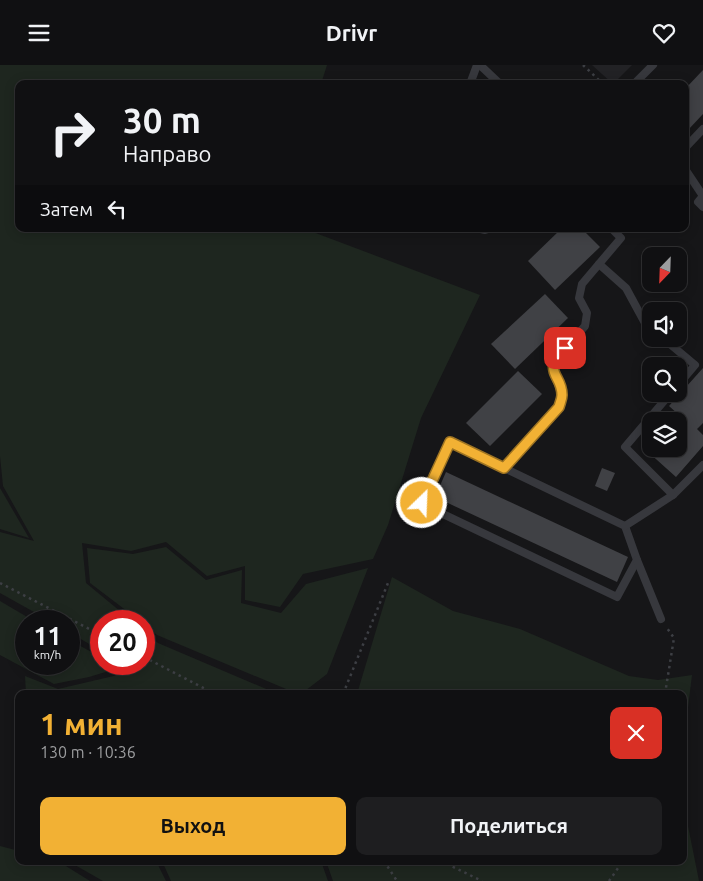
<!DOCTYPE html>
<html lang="ru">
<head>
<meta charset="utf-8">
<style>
  body { margin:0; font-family:Ubuntu,sans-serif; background:#1e1e20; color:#f1f3f6; height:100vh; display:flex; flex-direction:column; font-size:19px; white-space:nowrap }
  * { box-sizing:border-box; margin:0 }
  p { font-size:16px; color:#9c9d9f }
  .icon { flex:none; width:28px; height:28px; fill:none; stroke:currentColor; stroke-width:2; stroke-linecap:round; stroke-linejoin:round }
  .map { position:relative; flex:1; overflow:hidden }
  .drawer { position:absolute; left:15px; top:625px; width:672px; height:175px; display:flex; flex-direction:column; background:#101012; border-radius:10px; box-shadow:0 2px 12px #0003,0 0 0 1px #303032 }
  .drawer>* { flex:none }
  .hud { position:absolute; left:15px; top:15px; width:674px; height:152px; border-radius:10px; box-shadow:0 2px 12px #0003,0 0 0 1px #303032; background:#101012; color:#f1f3f6; overflow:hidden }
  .needle { width:32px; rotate:203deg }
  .fabs { position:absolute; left:642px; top:182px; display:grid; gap:10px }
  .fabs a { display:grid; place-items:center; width:45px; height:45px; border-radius:10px; background:#101012; box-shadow:0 2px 12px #0003,0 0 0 1px #303032; font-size:25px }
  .speed { position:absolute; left:15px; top:545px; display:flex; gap:10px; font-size:25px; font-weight:700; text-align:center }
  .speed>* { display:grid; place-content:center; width:65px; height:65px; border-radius:50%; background:#101012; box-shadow:0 2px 12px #0003,0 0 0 1px #303032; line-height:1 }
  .speed small { font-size:12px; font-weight:400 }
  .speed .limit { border:8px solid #d22; background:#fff; color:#111 }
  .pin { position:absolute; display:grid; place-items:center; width:42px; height:42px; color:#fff; margin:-21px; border-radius:10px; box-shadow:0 2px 8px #0006 }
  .me { position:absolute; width:55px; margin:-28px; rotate:24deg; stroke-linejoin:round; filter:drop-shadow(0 0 4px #0008) }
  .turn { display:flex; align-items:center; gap:18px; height:105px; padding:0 25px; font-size:22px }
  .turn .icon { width:65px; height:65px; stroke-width:2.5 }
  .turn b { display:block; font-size:35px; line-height:42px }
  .then { display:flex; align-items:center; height:48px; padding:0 25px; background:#0003; gap:10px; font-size:19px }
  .round { display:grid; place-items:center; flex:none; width:52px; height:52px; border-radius:10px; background:#1e1e20 }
  .head { display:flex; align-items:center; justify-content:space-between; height:85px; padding:0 25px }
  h1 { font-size:30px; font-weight:600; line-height:38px; color:#f2b134 }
  .button { display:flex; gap:10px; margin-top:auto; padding:10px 25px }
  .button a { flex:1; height:58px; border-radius:10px; background:#f2b134; color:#111; font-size:20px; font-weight:600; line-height:58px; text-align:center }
  .button a+a { background:#1e1e20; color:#f1f3f6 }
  header { display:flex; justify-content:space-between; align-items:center; height:65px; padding:0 25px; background:#101012; font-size:22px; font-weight:600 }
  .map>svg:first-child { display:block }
  .built { fill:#222225 }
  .green { fill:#1e261f }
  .building { fill:#404145 }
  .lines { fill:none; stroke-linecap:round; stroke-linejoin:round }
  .path { stroke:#3d3f44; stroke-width:2.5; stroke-dasharray:2.5 4; stroke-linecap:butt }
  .lane { stroke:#37383d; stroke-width:8 }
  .route-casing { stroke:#9d7322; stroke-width:12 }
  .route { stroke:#f2b134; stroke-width:9 }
</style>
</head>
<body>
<header><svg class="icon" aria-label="menu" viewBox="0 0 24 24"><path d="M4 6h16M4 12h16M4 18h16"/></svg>Drivr<svg class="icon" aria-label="heart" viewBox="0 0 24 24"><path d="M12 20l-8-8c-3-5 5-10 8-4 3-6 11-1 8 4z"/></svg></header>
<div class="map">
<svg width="703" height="816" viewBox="0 0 703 816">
  <rect width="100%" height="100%" fill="#161618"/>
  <path class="built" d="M592 0H632L613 19Z"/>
  <g class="green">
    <path d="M0 0H327L321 19H19V164H305L480 230 421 353 388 460 373 494 303 509 280 542 245 535V501L207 511 166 477 131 486 82 478 86 518 132 556H101V586L69 567V556H50L0 528V467L34 476 3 421 0 391Z"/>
    <path d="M0 423 29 473 0 464Z"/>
    <path d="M166 482 206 515 242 505 241 538 281 548 306 519 368 503 327 609 301 629H298L157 570 144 559V556H140L90 518 87 483 133 489Z"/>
    <path d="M392 512 453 546 520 564 629 611 658 615 692 610 684 675V629H357Z"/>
    <path d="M0 536 34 556H26V599H69V575L101 592V599H115L122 602 89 612 54 619 0 590Z"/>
    <path d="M144 566 158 578 278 629H26L25 611 58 624 135 606 123 599H144Z"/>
    <path d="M684 741 699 816H333L326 796H684Z"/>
    <path d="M0 781 19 786V796H53L61 798 90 816H0Z"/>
    <path d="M68 796H156L166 816H103Z"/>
    <path d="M162 796H321L328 816H171Z"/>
  </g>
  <g class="building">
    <path d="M703 5V49L688 65 685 62V24Z"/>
    <path d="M561 164H582L600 182 555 225 528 196Z"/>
    <path d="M545 229 568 253 515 304 491 279Z"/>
    <path d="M703 303V358L697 364 703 370V381L676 412 647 386 651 381V384H679V356H673L679 350 669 341Z"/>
    <path d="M518 306 542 329 490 381 466 358Z"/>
    <path d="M602 403 615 408 607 426 595 421Z"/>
    <path d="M446 407 628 492 617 517 435 432Z"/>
  </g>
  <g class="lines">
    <g class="path">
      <path d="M583 0 603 19"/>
      <path d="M0 518 101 570"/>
      <path d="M144 592 215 629"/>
      <path d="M343 629 388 518"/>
      <path d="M665 629 674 573 667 563"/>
      <path d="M384 796 397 816"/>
      <path d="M441 796 482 816"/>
      <path d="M609 816 623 796"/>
    </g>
    <g class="lane">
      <path d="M480 0 500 19"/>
      <path d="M470 19 477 0"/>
      <path d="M634 19 653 0"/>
      <path d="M685 83 703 64"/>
      <path d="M685 104 703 131 698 137 703 142"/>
      <path d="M481 164 485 165 488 164"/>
      <path d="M599 199 626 223 645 258 651 263"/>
      <path d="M664 274 695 300 679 319"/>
      <path d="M450 377 625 461 637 495 617 532 422 439Z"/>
      <path d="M504 403 559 342 562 329 553 308 555 295 585 261 587 248 579 233 582 219 621 173 612 164"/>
      <path d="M673 430 703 400"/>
      <path d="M625 461 673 430 625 382 670 329"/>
      <path d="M637 495 661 554"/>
    </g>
  </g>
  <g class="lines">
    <g class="route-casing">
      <path id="route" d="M422 438 450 377 504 403 559 342C560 338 562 334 562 330 562 308 541 309 565 283"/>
    </g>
    <use href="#route" class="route"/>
  </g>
</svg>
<div class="fabs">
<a><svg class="needle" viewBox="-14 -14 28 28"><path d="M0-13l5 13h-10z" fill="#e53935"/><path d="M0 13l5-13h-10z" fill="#9c9d9f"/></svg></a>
<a><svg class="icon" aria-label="sound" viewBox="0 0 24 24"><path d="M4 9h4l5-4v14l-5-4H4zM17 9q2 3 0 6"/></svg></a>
<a><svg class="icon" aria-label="search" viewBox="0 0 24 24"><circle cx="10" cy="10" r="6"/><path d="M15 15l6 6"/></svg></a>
<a><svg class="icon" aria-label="layers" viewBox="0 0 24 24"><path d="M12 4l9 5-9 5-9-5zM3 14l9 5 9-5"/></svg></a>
</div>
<div class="speed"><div>11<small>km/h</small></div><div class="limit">20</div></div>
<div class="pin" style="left:565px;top:283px;background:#d93025"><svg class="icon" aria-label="arrive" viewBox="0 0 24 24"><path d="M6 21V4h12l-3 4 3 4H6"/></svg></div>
<svg class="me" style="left:422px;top:438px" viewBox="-20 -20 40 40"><circle r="17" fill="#f2b134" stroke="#fff" stroke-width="3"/><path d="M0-11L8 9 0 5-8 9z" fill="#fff"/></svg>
<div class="hud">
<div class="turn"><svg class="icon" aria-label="right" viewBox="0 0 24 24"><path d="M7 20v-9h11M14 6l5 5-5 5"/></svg><div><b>30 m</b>Направо</div></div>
<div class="then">Затем<svg class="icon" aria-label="left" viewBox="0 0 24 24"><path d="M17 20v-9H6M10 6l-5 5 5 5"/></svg></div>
</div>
<section class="drawer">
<div class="head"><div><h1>1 мин</h1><p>130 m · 10:36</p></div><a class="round" style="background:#d93025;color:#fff"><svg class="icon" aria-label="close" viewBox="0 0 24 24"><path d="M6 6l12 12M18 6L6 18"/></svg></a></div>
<div class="button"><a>Выход</a><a>Поделиться</a></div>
</section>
</div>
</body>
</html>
